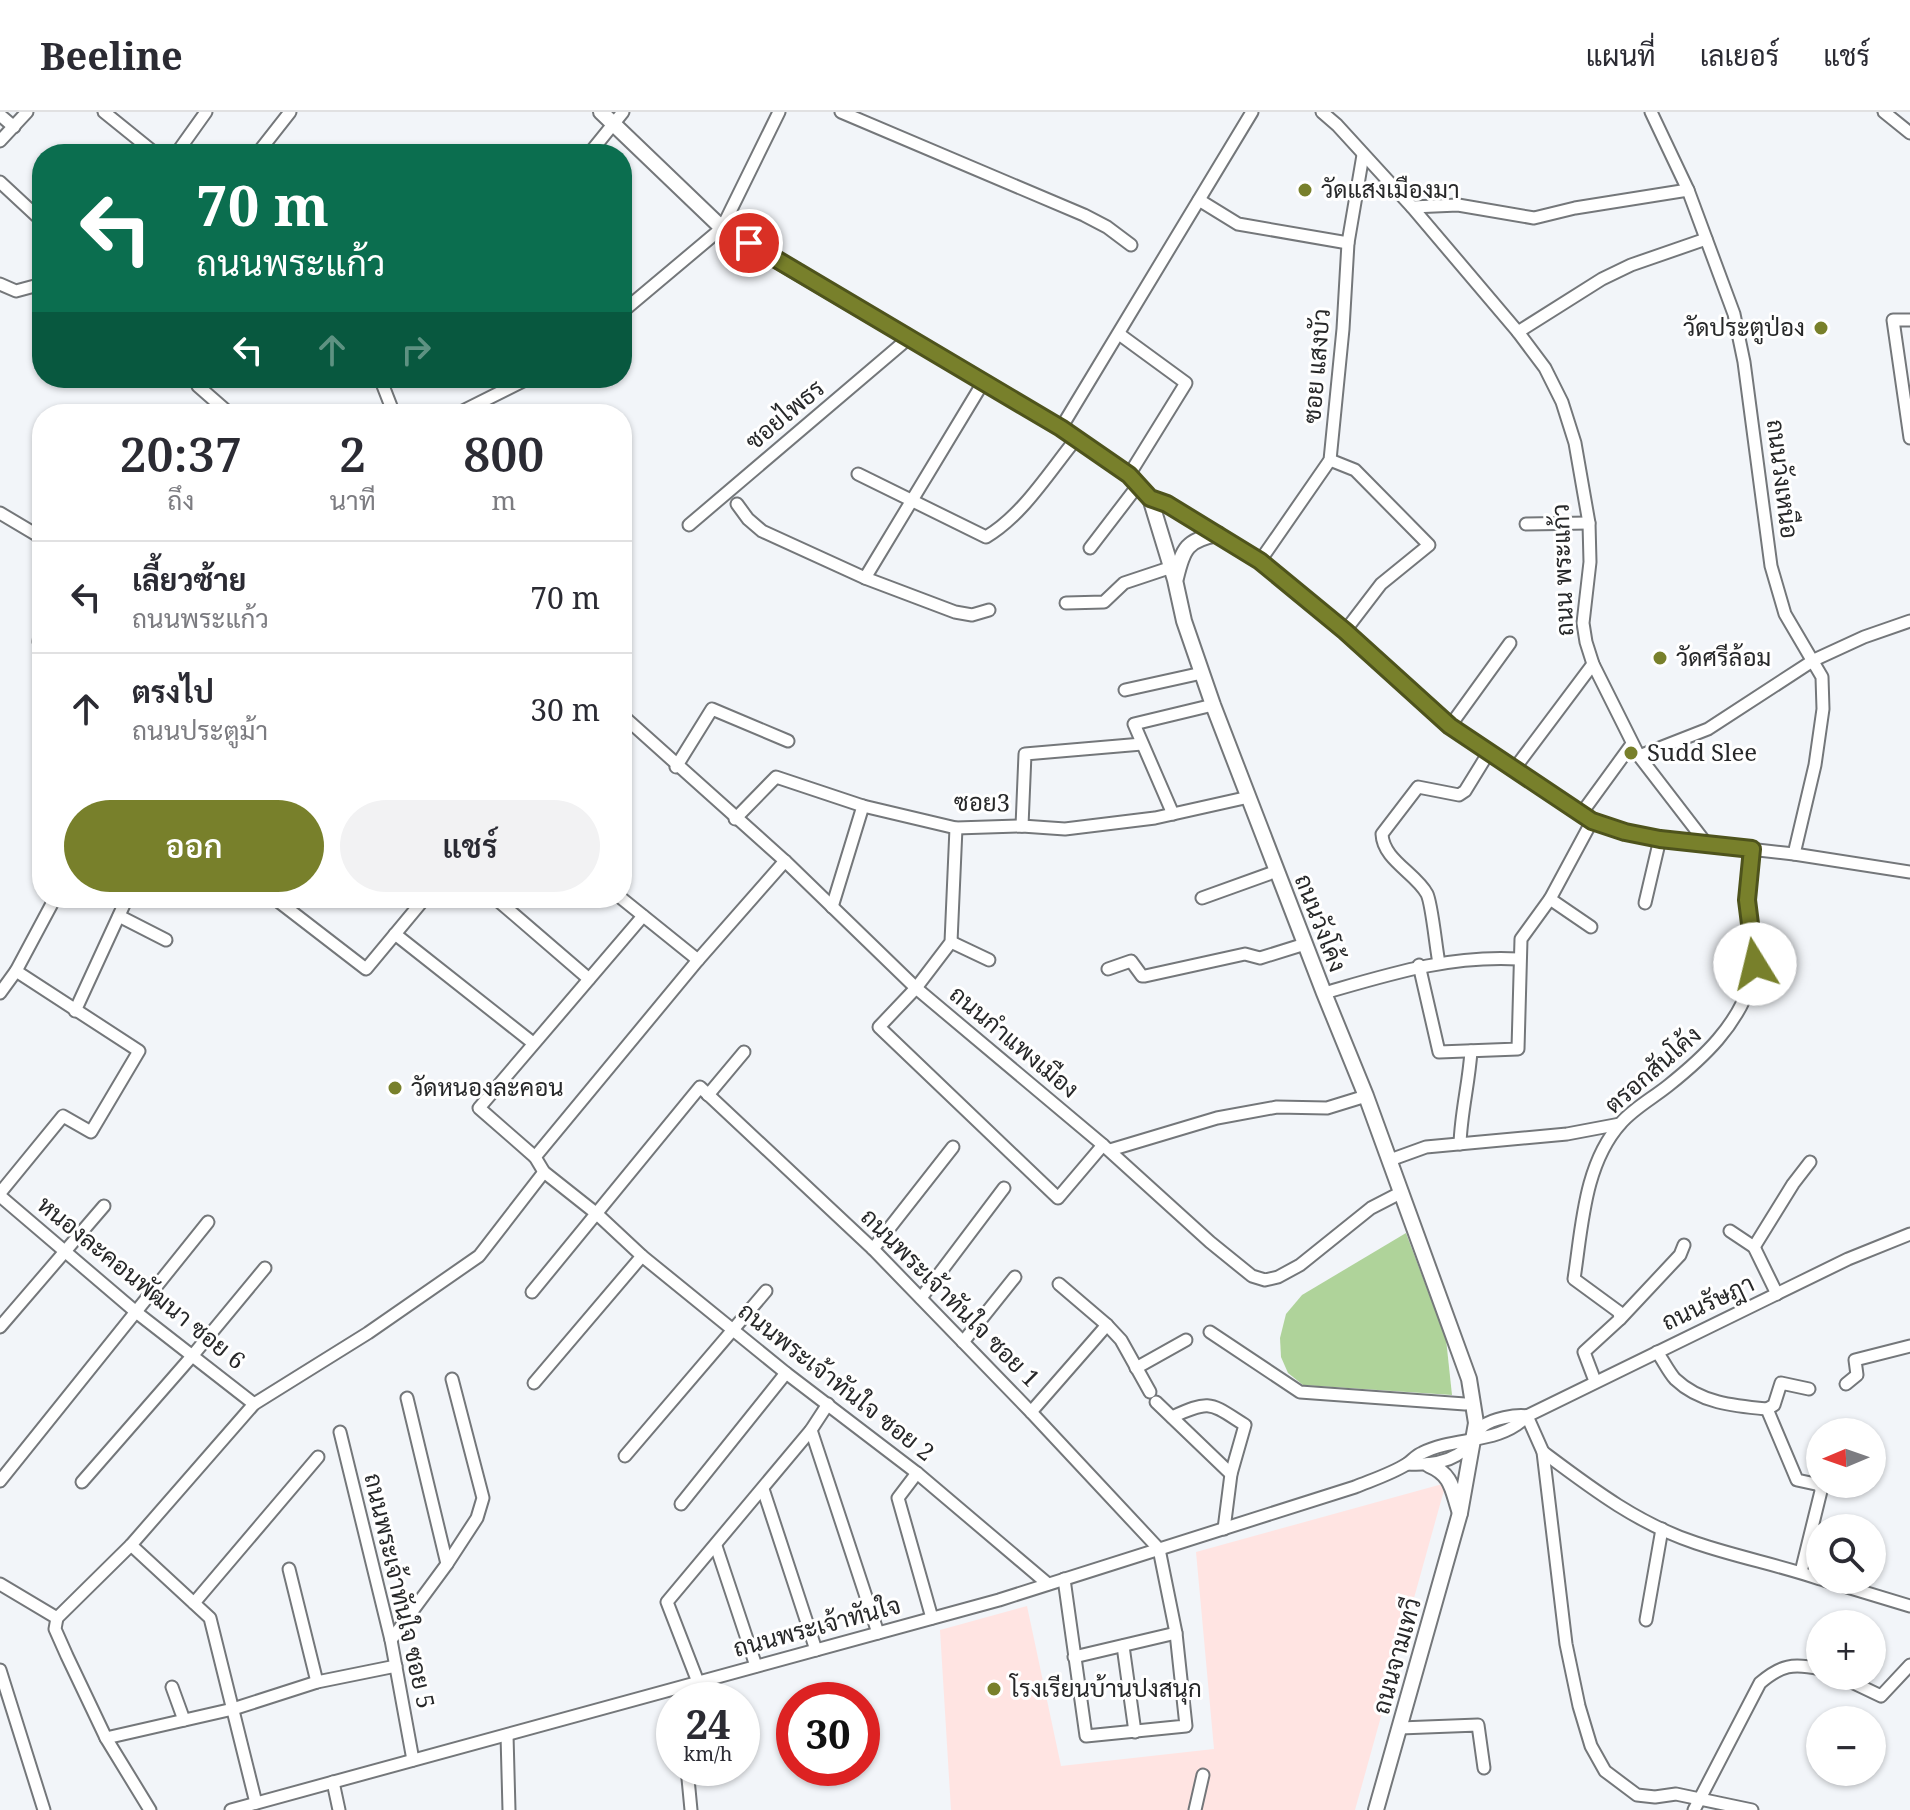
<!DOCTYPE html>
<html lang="th">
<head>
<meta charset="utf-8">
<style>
  body { margin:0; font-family:"Noto Serif",Sarabun,serif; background:#f2f2f3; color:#2b2b33; height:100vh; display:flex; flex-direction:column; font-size:30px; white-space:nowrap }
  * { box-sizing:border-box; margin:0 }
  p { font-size:26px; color:#7c7c81 }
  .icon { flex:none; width:44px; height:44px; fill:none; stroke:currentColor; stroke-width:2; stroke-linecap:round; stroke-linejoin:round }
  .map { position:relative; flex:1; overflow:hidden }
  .side { position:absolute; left:32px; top:292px; width:600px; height:504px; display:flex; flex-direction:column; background:#fff; border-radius:32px; box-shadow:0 2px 6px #0004 }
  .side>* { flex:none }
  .guide { position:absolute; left:32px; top:32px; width:600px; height:244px; border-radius:32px; box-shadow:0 2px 6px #0004; background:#0b6e4f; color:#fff; overflow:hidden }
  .needle { width:52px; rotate:268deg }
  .buttons { position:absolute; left:1806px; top:1306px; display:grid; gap:16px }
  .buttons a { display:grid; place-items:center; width:80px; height:80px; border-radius:50%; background:#fff; box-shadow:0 2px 6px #0004; font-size:40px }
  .speed { position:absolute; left:656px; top:1570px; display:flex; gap:16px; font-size:40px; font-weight:700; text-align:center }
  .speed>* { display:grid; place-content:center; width:104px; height:104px; border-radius:50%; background:#fff; box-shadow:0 2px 6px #0004; line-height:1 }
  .speed small { font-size:20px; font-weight:400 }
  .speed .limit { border:12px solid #d22; background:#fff; color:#111 }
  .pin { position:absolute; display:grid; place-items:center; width:68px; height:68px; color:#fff; margin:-34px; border:4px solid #fff; border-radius:50%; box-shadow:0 2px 8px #0007 }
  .me { position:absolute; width:88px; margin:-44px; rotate:351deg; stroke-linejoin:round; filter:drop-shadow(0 0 6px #0008) }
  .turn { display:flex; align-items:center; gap:28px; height:168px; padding:0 32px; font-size:36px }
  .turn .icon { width:104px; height:104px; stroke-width:2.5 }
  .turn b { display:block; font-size:56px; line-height:68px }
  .lanes { display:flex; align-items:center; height:76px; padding:0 32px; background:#0003; justify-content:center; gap:40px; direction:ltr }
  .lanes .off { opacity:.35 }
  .eta { display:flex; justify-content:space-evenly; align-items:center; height:136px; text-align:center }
  .eta b { font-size:48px; font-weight:600; line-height:56px }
  .cta { display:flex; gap:16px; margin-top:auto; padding:16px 32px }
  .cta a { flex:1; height:92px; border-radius:48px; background:#78802b; color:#fff; font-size:32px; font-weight:600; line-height:92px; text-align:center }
  .cta a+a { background:#f2f2f3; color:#2b2b33 }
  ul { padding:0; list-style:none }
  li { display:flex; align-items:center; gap:24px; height:112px; padding:0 32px; border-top:2px solid #e1e1e2 }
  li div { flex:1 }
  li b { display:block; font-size:30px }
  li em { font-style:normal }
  header { display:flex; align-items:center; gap:48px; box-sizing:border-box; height:112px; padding:0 40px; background:#fff; border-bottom:2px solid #e1e1e2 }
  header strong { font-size:38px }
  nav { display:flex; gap:44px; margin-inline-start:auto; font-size:28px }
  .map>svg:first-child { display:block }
  .education { fill:#ffe4e2 }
  .green { fill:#afd39a }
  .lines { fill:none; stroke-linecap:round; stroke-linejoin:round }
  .minor-casing { stroke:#74777a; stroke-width:15 }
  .major-casing { stroke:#74777a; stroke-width:18 }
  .minor { stroke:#fff; stroke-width:11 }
  .major { stroke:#fff; stroke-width:14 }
  .route-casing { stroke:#4e531c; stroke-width:20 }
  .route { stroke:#78802b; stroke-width:14 }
  .poi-dot { fill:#78802b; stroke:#fff; stroke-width:3 }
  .labels { text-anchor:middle; stroke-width:6; stroke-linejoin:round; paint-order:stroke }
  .poi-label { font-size:24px; fill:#272829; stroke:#fff; text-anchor:start }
  .street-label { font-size:24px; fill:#272829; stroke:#fff }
</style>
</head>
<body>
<header>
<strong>Beeline</strong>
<nav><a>แผนที่</a><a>เลเยอร์</a><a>แชร์</a></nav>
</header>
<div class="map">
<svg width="1910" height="1698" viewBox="0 0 1910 1698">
  <rect width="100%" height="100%" fill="#f2f5f9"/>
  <path class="education" d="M1446 1371 1355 1698H951L940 1518 1027 1494 1061 1654 1214 1637 1196 1440Z"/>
  <path class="green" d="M1406 1121 1446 1227 1452 1283 1303 1273 1288 1261 1281 1245 1280 1226 1286 1202 1302 1183Z"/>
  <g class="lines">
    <g class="minor-casing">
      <g id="minor">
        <path d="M104 0 156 42"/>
        <path d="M841 0 1084 103 1107 115 1131 133"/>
        <path d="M1322 0 1337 13 1412 95 1518 220 1545 256 1562 290 1575 331 1589 411 1590 450 1583 511 1586 530 1593 552 1639 644 1706 731"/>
        <path d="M1651 0 1688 78 1734 202 1744 250 1771 454 1785 502 1822 565 1823 597 1815 653 1794 742"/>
        <path d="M1884 0 1910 21"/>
        <path d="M0 3 14 15"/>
        <path d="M0 29 27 0"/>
        <path d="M176 42 206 0"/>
        <path d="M257 42 290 0"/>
        <path d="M589 42 623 0"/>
        <path d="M0 70 42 109"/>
        <path d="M1199 88 1238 112 1348 131"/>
        <path d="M1412 95 1458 93 1534 106 1575 96 1688 78"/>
        <path d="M0 172 16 179 42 172"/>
        <path d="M622 200 722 116 779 0"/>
        <path d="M1910 208H1893L1910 326"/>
        <path d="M1518 220 1602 167 1631 153 1706 127"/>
        <path d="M1119 222 1186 271 1129 363"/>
        <path d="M195 266 198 274 230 302"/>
        <path d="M380 266 394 302"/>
        <path d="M457 302 529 266"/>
        <path d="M1061 316 1252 0"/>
        <path d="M1330 348 1355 358 1429 433 1381 472 1345 519"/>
        <path d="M858 362 986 425C1023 403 1049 360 1076 327"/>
        <path d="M1150 386 1167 392 1260 449 1345 519 1450 614 1592 709 1625 720 1660 727 1794 742 1910 760"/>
        <path d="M737 392 748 407 762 419 865 466 955 500 972 503 989 498"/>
        <path d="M0 401 42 426"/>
        <path d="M1526 412 1589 411"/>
        <path d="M689 413 910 225"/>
        <path d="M1090 436 1139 372"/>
        <path d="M1260 449 1330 348 1343 217 1348 131 1363 43"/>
        <path d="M865 466 984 269"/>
        <path d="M1066 491 1104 490 1124 471 1172 455"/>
        <path d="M42 506 39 530 42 535"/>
        <path d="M1125 578 1202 561"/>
        <path d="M622 603 785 749 916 876 1103 1033 1210 1130 1252 1164 1265 1168 1278 1165 1300 1153 1371 1096 1402 1080"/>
        <path d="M1450 614 1510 531"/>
        <path d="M1639 644 1708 617 1814 548 1864 525 1910 509"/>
        <path d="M676 655 712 597 788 629"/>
        <path d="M1515 656 1593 552"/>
        <path d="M1173 702 1134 612 1213 593"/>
        <path d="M1581 702 1632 632"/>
        <path d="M735 707 776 665 863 694 956 716 1022 714 1065 717 1155 706 1249 685"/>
        <path d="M1022 714 1025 642 1142 632"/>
        <path d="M956 716 951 830 916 876 879 915 1058 1086 1103 1033"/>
        <path d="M274 786 366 857 425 786"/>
        <path d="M495 786 589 867"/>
        <path d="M621 786 698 848"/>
        <path d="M1202 786 1277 759"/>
        <path d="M1550 787 1591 815"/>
        <path d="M1645 791 1660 727"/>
        <path d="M832 795 863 694"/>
        <path d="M119 804 166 828"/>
        <path d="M643 804 479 996 535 1045 544 1060 597 1102 642 1144 786 1261 917 1361 1048 1472"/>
        <path d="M395 822 533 931"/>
        <path d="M951 830 989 848"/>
        <path d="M1439 851C1436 837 1432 792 1427 782 1416 761 1383 748 1382 722L1418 675 1459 683 1465 679 1489 640"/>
        <path d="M1419 853 1439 940 1518 937 1521 827 1550 787 1592 709"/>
        <path d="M1108 857 1131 849 1142 864H1145L1245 842 1260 846 1305 832"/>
        <path d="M0 881 16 859"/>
        <path d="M1324 881C1390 862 1449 843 1519 847"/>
        <path d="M75 899 127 786"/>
        <path d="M708 983 744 940"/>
        <path d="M1460 1032C1461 1000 1469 971 1471 939"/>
        <path d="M1110 1038 1217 1006 1277 995 1327 996 1366 984"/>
        <path d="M535 1045 698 848 785 749"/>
        <path d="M1390 1048 1426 1035 1567 1022 1620 1012"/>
        <path d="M0 1081 63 1004 91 1020 139 939 16 859 55 786"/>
        <path d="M0 1084 136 1200 254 1292"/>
        <path d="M1730 1119 1754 1135 1777 1182"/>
        <path d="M1754 1135 1793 1072 1810 1050"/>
        <path d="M873 1137 953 1035"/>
        <path d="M1059 1172 1107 1213 1121 1228 1150 1280"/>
        <path d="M532 1180 700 975 873 1137 1031 1300 1159 1437 1176 1521 1186 1614 1086 1624 1064 1467"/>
        <path d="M921 1186 1004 1076"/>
        <path d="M1620 1207 1680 1143 1684 1133"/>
        <path d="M0 1215 104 1094"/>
        <path d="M1210 1220 1300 1280 1465 1292"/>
        <path d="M963 1230 1015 1165"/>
        <path d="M1657 1240C1663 1248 1668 1259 1675 1267 1700 1291 1734 1294 1767 1297L1797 1368 1820 1373 1821 1379 1801 1460"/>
        <path d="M1136 1256 1186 1228"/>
        <path d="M1595 1269 1584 1240 1620 1207 1619 1200 1574 1167C1582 1115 1584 1052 1621 1011 1634 996 1653 986 1669 973 1704 945 1737 914 1751 870 1759 845 1749 817 1747 792 1746 774 1750 755 1752 737"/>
        <path d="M534 1271 642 1144"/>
        <path d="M1846 1272 1857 1263 1855 1248 1910 1234"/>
        <path d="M407 1286 447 1452"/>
        <path d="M1156 1290 1231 1362"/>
        <path d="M1767 1297 1774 1293 1781 1271 1809 1277"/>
        <path d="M1031 1300 1107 1213"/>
        <path d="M1527 1304 1543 1340 1566 1532 1579 1594 1591 1634 1605 1659 1637 1683 1655 1685 1676 1682 1752 1698"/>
        <path d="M1172 1305C1211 1287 1210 1291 1245 1313L1231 1362 1224 1417"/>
        <path d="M811 1318 878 1521"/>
        <path d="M340 1320 391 1528 413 1648"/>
        <path d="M1543 1340C1591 1376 1638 1412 1696 1431 1737 1445 1779 1453 1820 1467"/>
        <path d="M625 1344 766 1179"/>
        <path d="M1407 1352C1424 1353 1442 1352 1457 1343 1470 1336 1474 1323 1483 1314 1492 1307 1516 1302 1527 1304"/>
        <path d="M917 1361 898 1386 932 1506"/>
        <path d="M0 1369 208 1110"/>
        <path d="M82 1370 193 1243 265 1156"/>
        <path d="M763 1377 816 1538"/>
        <path d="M681 1392 786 1261"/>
        <path d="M131 1433 210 1506 256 1691"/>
        <path d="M716 1434 756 1554"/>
        <path d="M289 1457 317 1570"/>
        <path d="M1824 1468 1910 1494"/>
        <path d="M0 1472 57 1506 55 1517 67 1544 106 1626 150 1698"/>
        <path d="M194 1491 318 1345"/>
        <path d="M57 1506 131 1433 254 1292 368 1221 479 1144 544 1060"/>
        <path d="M1646 1508 1662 1417"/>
        <path d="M391 1528 447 1452 477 1406 483 1386 452 1267"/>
        <path d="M1123 1534 1135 1620"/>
        <path d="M1074 1545 1176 1521"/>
        <path d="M0 1558 44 1698"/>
        <path d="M1839 1564 1881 1584 1910 1553"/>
        <path d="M698 1570 667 1490 811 1318 828 1292"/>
        <path d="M172 1575 184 1608"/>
        <path d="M1400 1616 1478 1613 1484 1656"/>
        <path d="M507 1623 509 1698"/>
        <path d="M106 1626 233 1597 317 1570 396 1554"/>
        <path d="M687 1656 691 1698"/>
        <path d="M333 1670 339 1698"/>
        <path d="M231 1698 999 1488 1355 1375C1372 1368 1391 1362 1407 1352 1412 1349 1416 1343 1422 1341 1455 1324 1499 1333 1527 1304L1848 1147 1910 1122"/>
        <path d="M1195 1698 1203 1663"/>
        <path d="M1694 1698 1760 1571C1781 1553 1793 1551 1820 1557"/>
      </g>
    </g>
    <g class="major-casing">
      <g id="major">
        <path d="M601 0 722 116 1061 316 1129 363 1150 386 1175 468 1184 509 1213 593 1324 881 1366 984 1469 1267 1476 1311 1460 1401 1376 1698"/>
        <path d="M1176 466C1183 436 1187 428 1218 422"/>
        <path d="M1429 1353C1453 1363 1452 1378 1460 1401"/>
      </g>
    </g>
    <use href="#minor" class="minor"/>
    <use href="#major" class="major"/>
  </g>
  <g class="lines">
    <g class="route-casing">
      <path id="route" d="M749 131 1061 316 1129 363 1150 386 1167 392 1260 449 1345 519 1450 614 1592 709 1625 720 1660 727 1752 737 1747 788 1755 852"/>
    </g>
    <use href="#route" class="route"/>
  </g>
  <g class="poi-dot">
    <circle cx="1305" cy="78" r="8"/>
    <circle cx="1821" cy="216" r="8"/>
    <circle cx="1660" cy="546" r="8"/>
    <circle cx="1631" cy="641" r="8"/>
    <circle cx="395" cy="976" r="8"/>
    <circle cx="994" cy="1577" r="8"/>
  </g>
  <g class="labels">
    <g class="poi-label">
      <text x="1321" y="86">วัดแสงเมืองมา</text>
      <text x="1805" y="224" text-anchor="end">วัดประตูป่อง</text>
      <text x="1676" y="554">วัดศรีล้อม</text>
      <text x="1647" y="649">Sudd Slee</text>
      <text x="411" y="984">วัดหนองละคอน</text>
      <text x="1010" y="1585">โรงเรียนบ้านปงสนุก</text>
    </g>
    <g class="street-label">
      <text transform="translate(1317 254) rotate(-85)" y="8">ซอย แสงบัว</text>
      <text transform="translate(785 303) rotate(-40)" y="8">ซอยไพธร</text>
      <text transform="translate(1782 367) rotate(83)" y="8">ถนนวังเหนือ</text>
      <text transform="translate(1563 458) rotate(-92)" y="8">ถนน พระแก้ว</text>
      <text transform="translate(982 691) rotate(1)" y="8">ซอย3</text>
      <text transform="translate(1320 811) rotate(69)" y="8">ถนนวังโค้ง</text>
      <text transform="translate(1014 930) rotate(40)" y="8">ถนนกำแพงเมือง</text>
      <text transform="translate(1653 958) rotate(-41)" y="8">ตรอกสันโค้ง</text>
      <text transform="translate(141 1171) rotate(39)" y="8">หนองละคอนพัฒนา ซอย 6</text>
      <text transform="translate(950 1186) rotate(45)" y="8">ถนนพระเจ้าทันใจ ซอย 1</text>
      <text transform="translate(1708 1191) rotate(-25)" y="8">ถนนรัษฎา</text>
      <text transform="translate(836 1270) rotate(38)" y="8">ถนนพระเจ้าทันใจ ซอย 2</text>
      <text transform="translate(399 1479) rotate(77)" y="8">ถนนพระเจ้าทันใจ ซอย 5</text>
      <text transform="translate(817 1515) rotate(-15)" y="8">ถนนพระเจ้าทันใจ</text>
      <text transform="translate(1397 1544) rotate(-74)" y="8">ถนนจามเทวี</text>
    </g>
  </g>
</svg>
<div class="buttons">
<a><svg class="needle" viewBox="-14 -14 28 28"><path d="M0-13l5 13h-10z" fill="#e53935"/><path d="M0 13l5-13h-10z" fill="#7c7c81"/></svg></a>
<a><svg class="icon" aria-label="search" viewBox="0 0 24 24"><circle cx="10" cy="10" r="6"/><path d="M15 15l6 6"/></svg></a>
<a>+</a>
<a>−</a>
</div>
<div class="speed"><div>24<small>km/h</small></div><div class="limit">30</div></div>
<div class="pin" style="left:749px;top:131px;background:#d93025"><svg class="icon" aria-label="arrive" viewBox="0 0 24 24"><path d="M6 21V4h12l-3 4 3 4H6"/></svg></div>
<svg class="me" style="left:1755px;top:852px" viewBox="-20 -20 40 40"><circle r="19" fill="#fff"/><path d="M0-13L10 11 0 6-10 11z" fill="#78802b"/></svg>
<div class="guide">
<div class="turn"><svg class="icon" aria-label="left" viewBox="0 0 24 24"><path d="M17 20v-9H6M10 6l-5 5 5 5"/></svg><div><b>70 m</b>ถนนพระแก้ว</div></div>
<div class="lanes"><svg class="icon" aria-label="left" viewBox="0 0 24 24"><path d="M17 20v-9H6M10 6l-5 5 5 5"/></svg><svg class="icon off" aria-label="ahead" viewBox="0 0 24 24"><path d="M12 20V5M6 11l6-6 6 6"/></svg><svg class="icon off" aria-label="right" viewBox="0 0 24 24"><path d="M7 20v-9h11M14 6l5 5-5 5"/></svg></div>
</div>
<section class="side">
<div class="eta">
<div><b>20:37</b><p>ถึง</p></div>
<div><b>2</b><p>นาที</p></div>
<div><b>800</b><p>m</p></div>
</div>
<ul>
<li><svg class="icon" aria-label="left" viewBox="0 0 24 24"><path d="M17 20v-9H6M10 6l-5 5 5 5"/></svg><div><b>เลี้ยวซ้าย</b><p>ถนนพระแก้ว</p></div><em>70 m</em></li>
<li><svg class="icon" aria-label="ahead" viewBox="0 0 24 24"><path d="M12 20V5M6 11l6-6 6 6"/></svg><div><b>ตรงไป</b><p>ถนนประตูม้า</p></div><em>30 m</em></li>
</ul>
<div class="cta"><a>ออก</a><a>แชร์</a></div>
</section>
</div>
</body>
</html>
